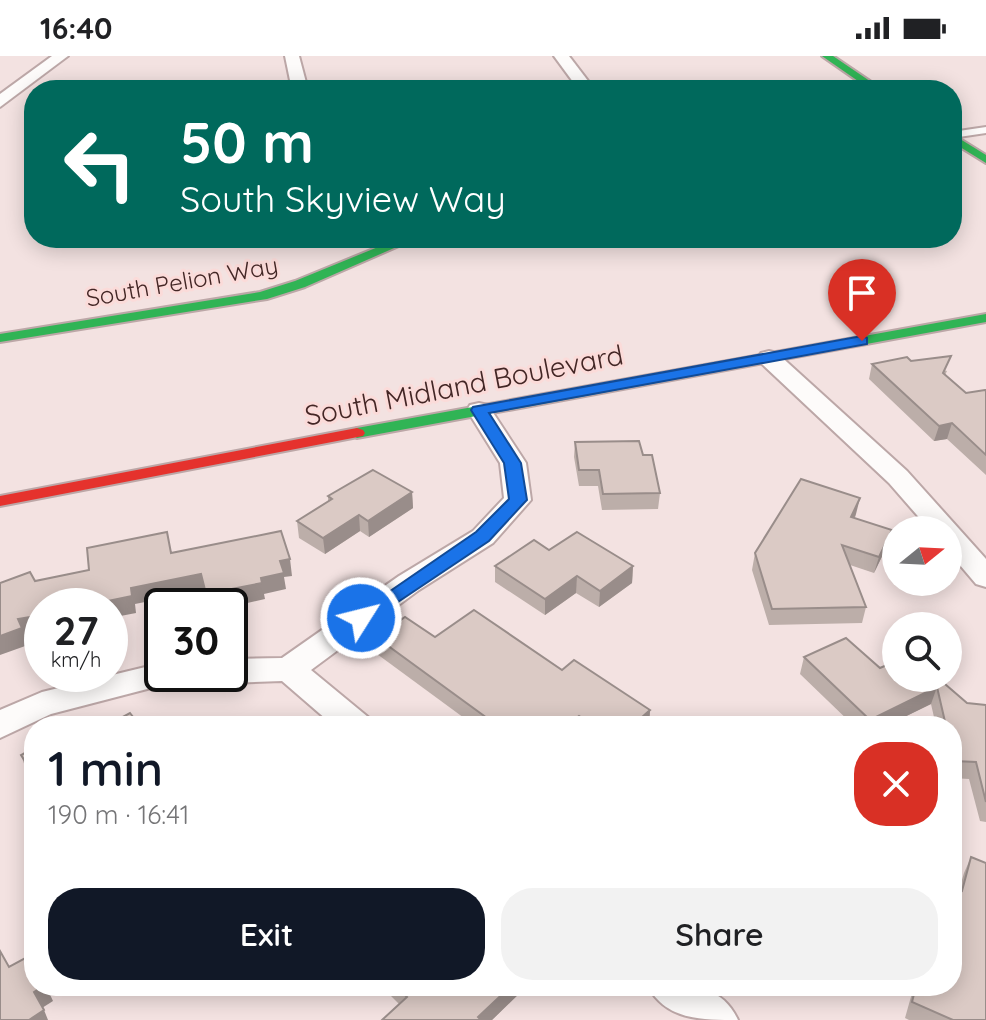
<!DOCTYPE html>
<html lang="en">
<head>
<meta charset="utf-8">
<style>
  body { margin:0; font-family:Quicksand,sans-serif; background:#f2f2f2; color:#202124; height:100vh; display:flex; flex-direction:column; font-size:30px; white-space:nowrap }
  * { box-sizing:border-box; margin:0 }
  p { font-size:26px; color:#757577 }
  .icon { flex:none; width:44px; height:44px; fill:none; stroke:currentColor; stroke-width:2; stroke-linecap:round; stroke-linejoin:round }
  .map { position:relative; flex:1; overflow:hidden }
  .drawer { position:absolute; left:24px; top:660px; width:938px; height:280px; display:flex; flex-direction:column; background:#fff; border-radius:32px; box-shadow:0 4px 20px #0003 }
  .drawer>* { flex:none }
  .guide { position:absolute; left:24px; top:24px; width:938px; height:168px; border-radius:32px; box-shadow:0 4px 20px #0003; background:#00695c; color:#fff; overflow:hidden }
  .needle { width:52px; rotate:72deg }
  .tools { position:absolute; left:882px; top:460px; display:grid; gap:16px }
  .tools a { display:grid; place-items:center; width:80px; height:80px; border-radius:50%; background:#fff; box-shadow:0 4px 20px #0003; font-size:40px }
  .speed { position:absolute; left:24px; top:532px; display:flex; gap:16px; font-size:40px; font-weight:700; text-align:center }
  .speed>* { display:grid; place-content:center; width:104px; height:104px; border-radius:50%; background:#fff; box-shadow:0 4px 20px #0003; line-height:1 }
  .speed small { font-size:20px; font-weight:400 }
  .speed .limit { border:4px solid #111; border-radius:12px; background:#fff; color:#111 }
  .pin { position:absolute; display:grid; place-items:center; width:68px; height:68px; color:#fff; margin:-82px -34px; border-radius:50% 50% 50% 0; rotate:-45deg; box-shadow:0 0 8px #0007 }
  .pin .icon { rotate:45deg }
  .me { position:absolute; width:88px; margin:-44px; rotate:54deg; stroke-linejoin:round; filter:drop-shadow(0 0 6px #0008) }
  .turn { display:flex; align-items:center; gap:28px; height:168px; padding:0 24px; font-size:36px }
  .turn .icon { width:104px; height:104px; stroke-width:2.5 }
  .turn b { display:block; font-size:56px; line-height:68px }
  .round { display:grid; place-items:center; flex:none; width:84px; height:84px; border-radius:32px; background:#f2f2f2 }
  .summary { display:flex; align-items:center; justify-content:space-between; height:136px; padding:0 24px }
  h1 { font-size:48px; font-weight:600; line-height:60px; color:#111827 }
  .action { display:flex; gap:16px; margin-top:auto; padding:16px 24px }
  .action a { flex:1; height:92px; border-radius:32px; background:#111827; color:#fff; font-size:32px; font-weight:600; line-height:92px; text-align:center }
  .action a+a { background:#f2f2f2; color:#202124 }
  .status { display:flex; justify-content:space-between; align-items:center; height:56px; padding:0 40px; background:#fff; direction:ltr }
  .status svg { height:22px; fill:currentColor }
  .map>svg:first-child { display:block }
  .lines { fill:none; stroke-linecap:round; stroke-linejoin:round }
  .lane-casing { stroke:#bca7a7; stroke-width:4 }
  .street-casing { stroke:#bca7a7; stroke-width:4 }
  .fast-casing { stroke:#bca7a7; stroke-width:4 }
  .jam-casing { stroke:#bca7a7; stroke-width:4 }
  .lane { fill:#fdfbfa; fill-rule:evenodd }
  .street { fill:#fdfbfa; fill-rule:evenodd }
  .fast { fill:#30b455; fill-rule:evenodd }
  .jam { fill:#e5322d; fill-rule:evenodd }
  .wall { fill:#bcaea9 }
  .shaded-wall { fill:#998d8a }
  .building { fill:#dbcac5; stroke:#998d8a; stroke-width:2 }
  .route { fill:#1a73e8; stroke:#114b97; stroke-width:2 }
  .labels { text-anchor:middle; stroke-width:6; stroke-linejoin:round; paint-order:stroke }
  .far-street-label { font-size:24px; fill:#432625; stroke:#fbdbd9 }
  .street-label { font-size:28px; fill:#432625; stroke:#fbdbd9 }
</style>
</head>
<body>
<div class="status"><b>16:40</b><svg viewBox="0 0 49 12"><path d="M0 12V9h3v3zM5 12V6h3v6zM10 12V3h3v9zM15 12V0h3v12zM26 1h20v11H26zM47 4h2v5h-2z"/></svg></div>
<div class="map">
<svg width="986" height="964" viewBox="0 0 986 964">
  <rect width="100%" height="100%" fill="#f3e2e1"/>
  <g class="lines">
    <g class="lane-casing">
      <path id="lane" d="M986 71V77L952 82V76Z"/>
    </g>
    <g class="street-casing">
      <g id="street">
        <path d="M52 0H68L0 51V38Z"/>
        <path d="M285 0H299L308 34H292Z"/>
        <path d="M554 0H569L595 34H579Z"/>
        <path d="M769 295 777 297 907 415 986 503V531L976 528 948 495V474H930L889 427 761 307 757 302 761 297Z"/>
        <path d="M479 347 488 349 526 407 531 444 493 487 419 534 311 614 368 661 373 670H334L282 625 230 627 219 623 216 618H230V603L282 602 399 520 473 475 504 442 500 407 467 354 470 349Z"/>
        <path d="M162 607V618H179L174 626 51 658 0 682V654L42 636Z"/>
        <path d="M648 930C684 930 720 925 738 964 701 964 666 964 648 930Z"/>
      </g>
    </g>
    <g class="fast-casing">
      <g id="fast">
        <path d="M822 0H833L883 34H871Z"/>
        <path d="M952 78 986 99V107L952 86Z"/>
        <path d="M400 182H417L305 231 267 243 0 286V278L260 236 295 225Z"/>
        <path d="M986 258V266L357 382 349 377 357 372Z"/>
      </g>
    </g>
    <g class="jam-casing">
      <path id="jam" d="M357 372 363 374 365 377 363 380 0 450V440Z"/>
    </g>
    <use href="#lane" class="lane"/>
    <use href="#street" class="street"/>
    <use href="#fast" class="fast"/>
    <use href="#jam" class="jam"/>
  </g>
  <g class="wall">
    <path d="M911 305 947 315 945 319 966 337 986 334V419L947 383 934 385 869 323 872 308Z"/>
    <path d="M575 386 643 399 660 437 658 453 602 454 598 430H579L574 401Z"/>
    <path d="M412 436 413 452 369 481 360 475 325 498 299 482 297 465 328 446V440Z"/>
    <path d="M856 458 855 462 887 490 874 517 850 509 866 551 862 567 769 569 752 514 755 497Z"/>
    <path d="M549 494 633 510 632 527 599 551 576 537 545 559 495 526V510Z"/>
    <path d="M376 581 562 614 650 654 649 670H475L377 598Z"/>
    <path d="M804 601 938 622 967 647 986 649V766L980 765 969 723 952 722V670H936L931 648 886 670H854L800 618Z"/>
    <path d="M34 692V726L27 716 21 699Z"/>
    <path d="M971 801 986 964H909L905 962 914 930H952V845L957 833 959 834 964 817Z"/>
    <path d="M381 930H527L492 964H382L399 948Z"/>
    <path d="M824 930H839L833 937Z"/>
  </g>
  <g class="shaded-wall">
    <path d="M952 367 947 383 934 385 939 370Z"/>
    <path d="M412 436 413 452 369 481 368 465Z"/>
    <path d="M860 442 856 458 847 477 851 461Z"/>
    <path d="M359 459 360 475 325 498 323 482Z"/>
    <path d="M892 474 887 490 874 517 879 501Z"/>
    <path d="M290 503 292 520 284 521 286 533 264 538 265 543 230 551 208 550 206 538 261 522 280 505Z"/>
    <path d="M633 510 632 527 599 551 600 535Z"/>
    <path d="M201 518 205 534 135 548 136 557 110 562V550H84L131 532Z"/>
    <path d="M577 520 576 537 545 559V543Z"/>
    <path d="M42 559V576L25 580 28 589 0 599V580L18 563Z"/>
    <path d="M937 631 931 648 886 670H868L870 664Z"/>
    <path d="M650 654 649 670H632Z"/>
    <path d="M579 660 578 670H566Z"/>
    <path d="M43 930H46L53 945 42 952 34 936Z"/>
    <path d="M511 930H527L492 964H478V961Z"/>
    <path d="M44 954 48 964H29Z"/>
  </g>
  <g class="building">
    <path d="M951 300 943 317 966 337 985 334H986V399L952 367 939 370 872 308 907 301 911 305Z"/>
    <path d="M639 385 643 399H652L660 437 603 438 599 414H579L575 386Z"/>
    <path d="M373 414 412 436 368 465 359 459 323 482 297 465 332 443 328 440Z"/>
    <path d="M801 423 860 442 851 461 892 474 879 501 842 489 866 551 772 553 755 497Z"/>
    <path d="M281 475 290 503 280 505 284 517 261 522 262 527 206 538 201 518 131 532 132 540 84 550H42V559L18 563 22 572 0 580V527L30 516 35 525 89 514 87 492 167 476 171 497Z"/>
    <path d="M577 476 633 510 600 535 577 520 545 543 495 510 534 484 549 494Z"/>
    <path d="M474 554 562 614 574 604 650 654 632 670H594L579 660 566 670H498L376 581 405 561 435 581Z"/>
    <path d="M846 582 880 612 896 605V622H938L967 647 986 649V746L976 706 954 705 952 697V670H946L937 631 870 664 804 601Z"/>
    <path d="M130 657 140 670H106Z"/>
    <path d="M34 692V719L21 699Z"/>
    <path d="M971 801 986 807V964H953L912 946 916 930H952V852L957 833 962 835Z"/>
    <path d="M0 895 9 911 29 900 34 909V930H43L34 936 44 954 29 964H0Z"/>
    <path d="M396 930H511L478 961 481 964H382L407 941Z"/>
  </g>
  <path class="route" d="M862 280 867 282V288L489 357 521 407 527 444 524 447 489 485 368 566H354L351 562 476 476 509 443 504 407 471 354 473 351Z"/>
  <g class="labels">
    <g class="far-street-label">
      <text transform="translate(182 226) rotate(-10)" y="8">South Pelion Way</text>
    </g>
    <g class="street-label">
      <text transform="translate(464 329) rotate(-11)" y="10">South Midland Boulevard</text>
    </g>
  </g>
</svg>
<div class="tools">
<a><svg class="needle" viewBox="-14 -14 28 28"><path d="M0-13l5 13h-10z" fill="#e53935"/><path d="M0 13l5-13h-10z" fill="#757577"/></svg></a>
<a><svg class="icon" aria-label="search" viewBox="0 0 24 24"><circle cx="10" cy="10" r="6"/><path d="M15 15l6 6"/></svg></a>
</div>
<div class="speed"><div>27<small>km/h</small></div><div class="limit">30</div></div>
<div class="pin" style="left:862px;top:285px;background:#d93025"><svg class="icon" aria-label="arrive" viewBox="0 0 24 24"><path d="M6 21V4h12l-3 4 3 4H6"/></svg></div>
<svg class="me" style="left:361px;top:562px" viewBox="-20 -20 40 40"><circle r="17" fill="#1a73e8" stroke="#fff" stroke-width="3"/><path d="M0-11L8 9 0 5-8 9z" fill="#fff"/></svg>
<div class="guide">
<div class="turn"><svg class="icon" aria-label="left" viewBox="0 0 24 24"><path d="M17 20v-9H6M10 6l-5 5 5 5"/></svg><div><b>50 m</b>South Skyview Way</div></div>
</div>
<section class="drawer">
<div class="summary"><div><h1>1 min</h1><p>190 m · 16:41</p></div><a class="round" style="background:#d93025;color:#fff"><svg class="icon" aria-label="close" viewBox="0 0 24 24"><path d="M6 6l12 12M18 6L6 18"/></svg></a></div>
<div class="action"><a>Exit</a><a>Share</a></div>
</section>
</div>
</body>
</html>
